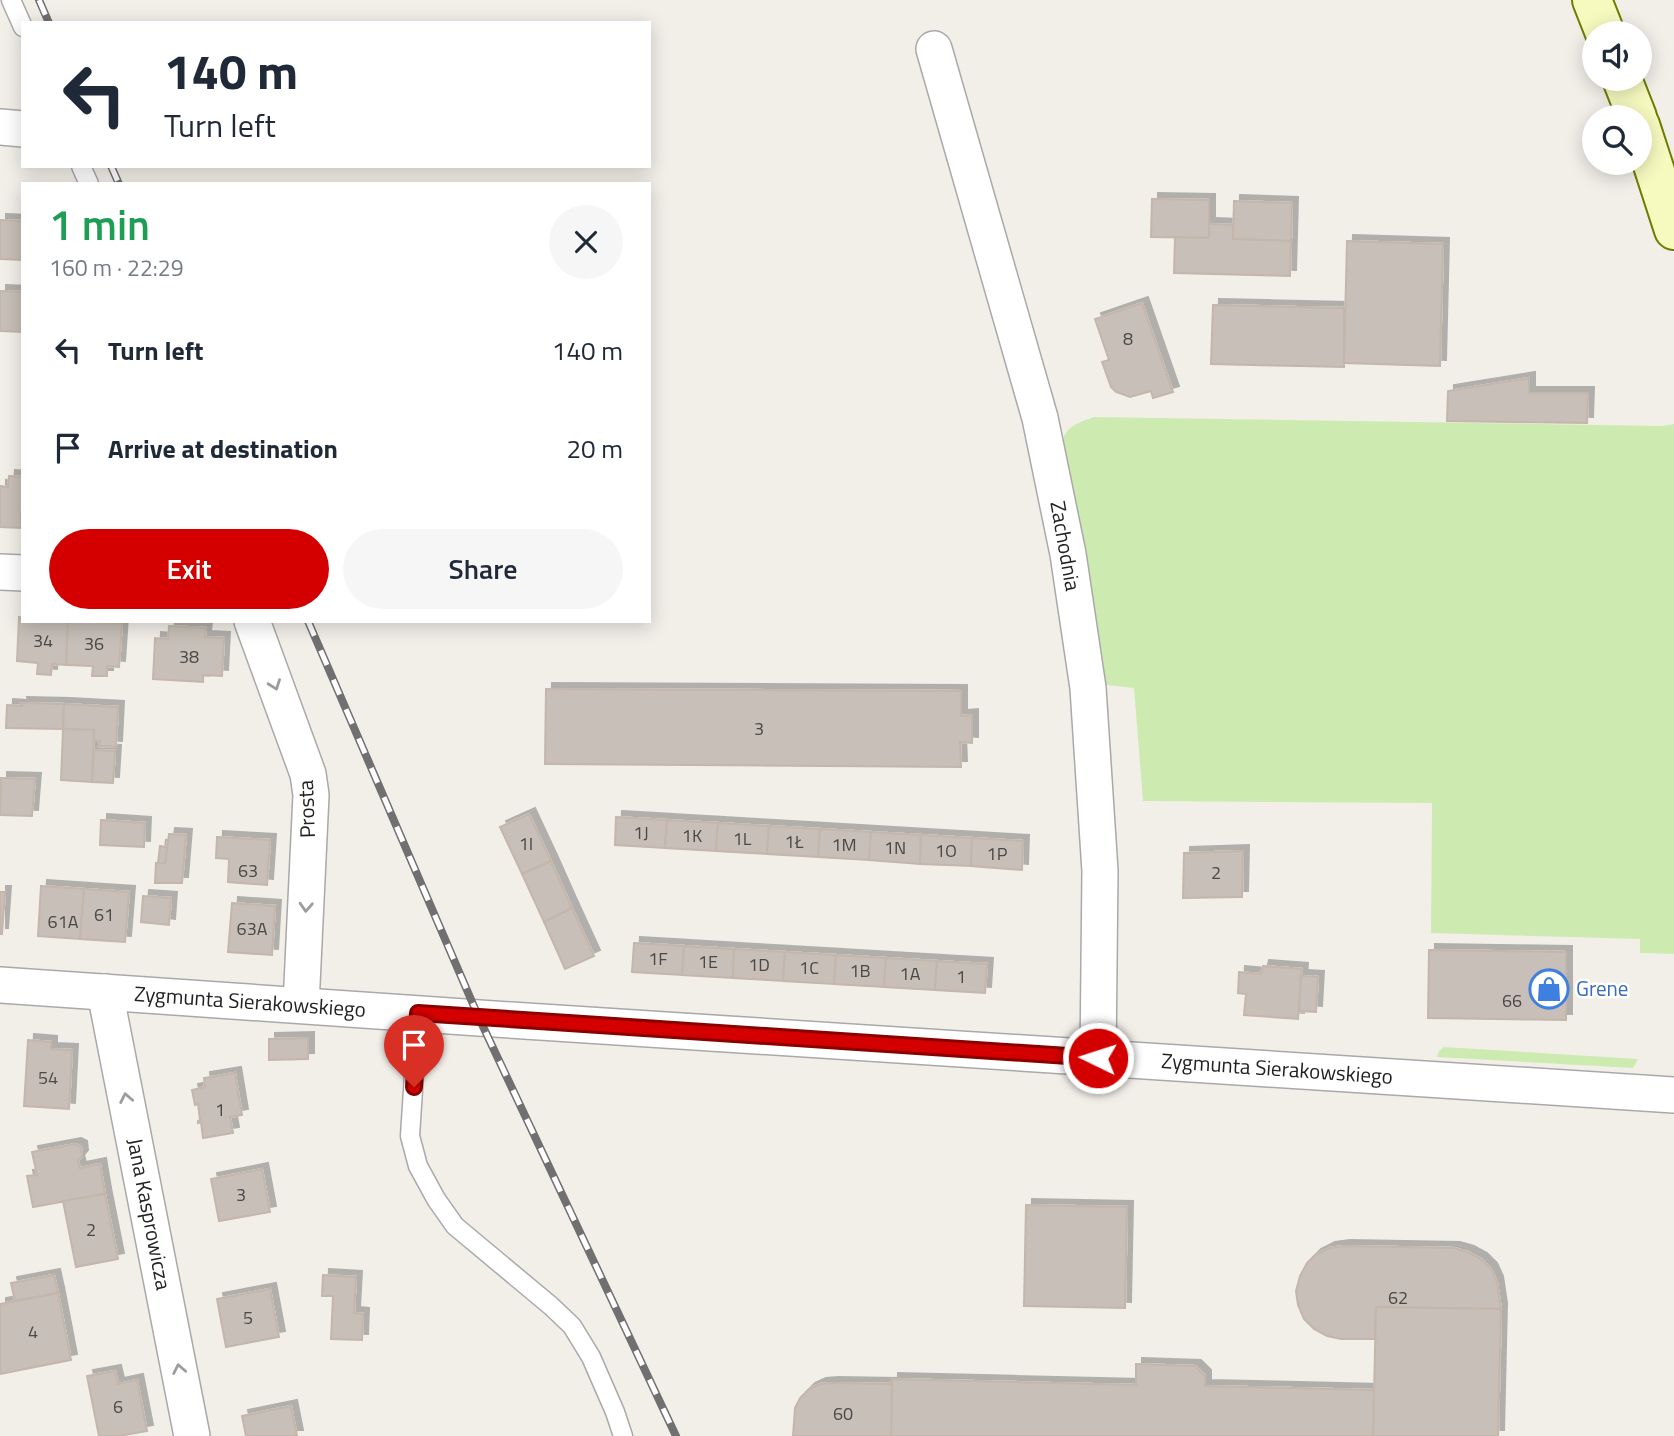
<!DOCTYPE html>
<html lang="en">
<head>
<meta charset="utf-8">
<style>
  body { margin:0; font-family:"Titillium Web",sans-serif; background:#f6f6f7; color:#1f2937; height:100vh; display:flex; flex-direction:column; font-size:26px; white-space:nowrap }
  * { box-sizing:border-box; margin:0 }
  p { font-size:23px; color:#747a83 }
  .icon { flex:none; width:38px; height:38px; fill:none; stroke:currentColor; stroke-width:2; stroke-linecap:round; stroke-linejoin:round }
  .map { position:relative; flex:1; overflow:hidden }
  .sheet { position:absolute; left:21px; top:182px; width:630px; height:441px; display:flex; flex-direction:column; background:#fff; border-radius:0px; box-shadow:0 4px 18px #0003 }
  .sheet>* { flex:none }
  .banner { position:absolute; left:21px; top:21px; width:630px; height:147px; border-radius:0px; box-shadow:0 4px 18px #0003; background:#fff; color:#1f2937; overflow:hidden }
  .fabs { position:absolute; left:1582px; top:21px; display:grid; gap:14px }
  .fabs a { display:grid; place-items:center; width:70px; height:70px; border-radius:50%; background:#fff; box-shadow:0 4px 18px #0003; font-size:35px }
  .pin { position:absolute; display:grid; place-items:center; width:60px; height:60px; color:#fff; margin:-72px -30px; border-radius:50% 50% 50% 0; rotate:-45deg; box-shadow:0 0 7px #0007 }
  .pin .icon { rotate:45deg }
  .me { position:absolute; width:77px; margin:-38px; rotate:274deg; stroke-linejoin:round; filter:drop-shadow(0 0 5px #0008) }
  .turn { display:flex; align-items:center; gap:24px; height:147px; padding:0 28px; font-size:32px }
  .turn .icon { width:91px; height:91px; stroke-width:2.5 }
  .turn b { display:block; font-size:49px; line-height:60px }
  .round { display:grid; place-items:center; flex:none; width:74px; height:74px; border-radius:37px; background:#f6f6f7 }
  .headline { display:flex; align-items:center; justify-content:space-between; height:119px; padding:0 28px }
  h1 { font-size:42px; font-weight:600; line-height:52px; color:#1e9e55 }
  .action { display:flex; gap:14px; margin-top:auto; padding:14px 28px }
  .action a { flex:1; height:80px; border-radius:42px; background:#d40000; color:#fff; font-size:28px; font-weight:600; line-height:80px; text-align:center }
  .action a+a { background:#f6f6f7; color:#1f2937 }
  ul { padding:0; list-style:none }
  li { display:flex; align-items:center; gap:21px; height:98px; padding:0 28px }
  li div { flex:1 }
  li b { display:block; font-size:26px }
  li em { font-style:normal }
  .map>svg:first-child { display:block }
  .grass { fill:#cdebb0 }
  .building { fill:#c7bfb8; stroke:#c4b6ab; stroke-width:2; filter:url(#shadow) }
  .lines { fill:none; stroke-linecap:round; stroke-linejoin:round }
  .service-casing { stroke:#a9a9a9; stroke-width:21 }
  .minor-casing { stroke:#a9a9a9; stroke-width:38 }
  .secondary-casing { stroke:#707d05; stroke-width:42 }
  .service { stroke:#fff; stroke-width:18 }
  .minor { stroke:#fff; stroke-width:35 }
  .secondary { stroke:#f7fabf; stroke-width:38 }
  .rail-casing { stroke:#707070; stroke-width:8 }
  .rail { stroke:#fff; stroke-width:5; stroke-dasharray:16; stroke-linecap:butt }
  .oneway { stroke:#9c9c9c }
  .route-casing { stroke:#8a0000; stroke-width:18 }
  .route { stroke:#d40000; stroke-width:12 }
  .labels { text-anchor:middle; stroke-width:5; stroke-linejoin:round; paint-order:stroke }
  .number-label { font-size:18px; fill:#4b4948 }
  .street-label { font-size:21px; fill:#222; stroke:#fff }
  .shop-label { font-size:21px; fill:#366cbe; stroke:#fff; text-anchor:start }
</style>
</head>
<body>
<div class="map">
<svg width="1674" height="1436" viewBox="0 0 1674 1436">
  <defs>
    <filter id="shadow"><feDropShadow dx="6" dy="-6" stdDeviation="0" flood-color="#0004"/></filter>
  </defs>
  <rect width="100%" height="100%" fill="#f2efe9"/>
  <g class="grass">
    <path d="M1094 417 1662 426 1674 424V954L1640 953V939L1431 933 1432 803 1143 801 1134 688 1097 684 1063 443C1063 427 1080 422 1094 417Z"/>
    <path d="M1444 1047 1638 1059 1633 1068 1437 1057 1439 1051Z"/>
  </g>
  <g class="building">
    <path d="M1152 199 1209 200V238L1151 237Z"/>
    <path d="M1234 201 1292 203 1291 241 1233 239Z"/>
    <path d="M0 220 23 221V260L0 259Z"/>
    <path d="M1209 224 1233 225V239L1291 241 1290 276 1174 273 1175 237 1209 238Z"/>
    <path d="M1347 241 1443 244 1440 366 1344 363Z"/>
    <path d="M0 291 23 292V332L0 331Z"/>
    <path d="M1142 303 1173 392 1153 398 1151 391 1130 397 1116 392 1111 387 1102 362 1109 360 1095 319Z"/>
    <path d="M1213 305 1344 308V367L1211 364Z"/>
    <path d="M1529 378V393H1588L1587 423 1447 421 1448 391Z"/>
    <path d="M9 476 23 477 21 528 0 527V486L8 487Z"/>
    <path d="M19 617 23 618V621H68L66 665 52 664 51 675 37 674 38 663 17 661Z"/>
    <path d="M68 621 122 623 119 667 107 666V676H92L93 666 66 665Z"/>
    <path d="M169 626 206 628 205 637 224 638 222 676 203 675V682L153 679 155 638 168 639Z"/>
    <path d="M546 689 961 691V716L972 715V743L960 742 961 767 545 764Z"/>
    <path d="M21 703 64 704 63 729 6 728 7 705 22 706Z"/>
    <path d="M64 704 118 707 116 747 99 746 100 741H94V730L63 729Z"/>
    <path d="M63 729 94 730 92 782 61 780Z"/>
    <path d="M94 750 115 751 113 783 92 782Z"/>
    <path d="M1 778 35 779 32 816 0 815Z"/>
    <path d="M529 814 551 861 522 874 500 827Z"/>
    <path d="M616 817 667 820 665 848 615 845Z"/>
    <path d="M101 820 145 823 144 847 100 845Z"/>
    <path d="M667 820 718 823 716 851 665 848Z"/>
    <path d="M718 823 769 826 767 854 716 851Z"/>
    <path d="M769 826 820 829 818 857 767 854Z"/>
    <path d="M820 829 871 832 869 860 818 857Z"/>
    <path d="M871 832 921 835 920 864 869 860Z"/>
    <path d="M169 834 186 835 182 883H155L156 863H165Z"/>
    <path d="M921 835 972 838 971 866 920 864Z"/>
    <path d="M217 837 270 840 267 885 228 882 229 859 216 858Z"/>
    <path d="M972 838 1023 841 1022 870 971 866Z"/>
    <path d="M160 846 167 847 165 863H158Z"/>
    <path d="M1243 851 1242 897 1183 898 1184 853Z"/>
    <path d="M551 861 572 908 544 922 522 874Z"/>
    <path d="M41 886 84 889 80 939 38 936Z"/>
    <path d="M84 889 129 892 125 942 80 939Z"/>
    <path d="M0 892H5L2 934H0Z"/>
    <path d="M143 896 171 898 169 925 141 922Z"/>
    <path d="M232 903 275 906 272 955 228 952Z"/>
    <path d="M572 908 594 956 565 969 544 922Z"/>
    <path d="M634 943 684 946 682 975 632 972Z"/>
    <path d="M684 946 734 949 733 978 682 975Z"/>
    <path d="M734 949 785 952 783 981 733 978Z"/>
    <path d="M1429 950 1566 952V1020L1428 1018Z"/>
    <path d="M785 952 836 955 834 984 783 981Z"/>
    <path d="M836 955 886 958 884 987 834 984Z"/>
    <path d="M886 958 937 961 935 990 884 987Z"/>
    <path d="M937 961 987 964 985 993 935 990Z"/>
    <path d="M1263 966 1302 969 1298 1019 1244 1015 1246 994 1238 993 1239 972 1261 974Z"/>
    <path d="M1301 976 1318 977 1316 1012 1299 1011Z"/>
    <path d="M308 1038V1059L269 1060V1039Z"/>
    <path d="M28 1040 51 1042V1049L72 1050 69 1109 24 1106Z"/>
    <path d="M235 1073 242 1115 230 1117 233 1133 203 1138 201 1122 198 1123V1121L200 1120 198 1104 195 1105 192 1090 205 1087 204 1078Z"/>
    <path d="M75 1144 81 1147 82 1156 78 1161 80 1168 100 1164 105 1194 33 1207 27 1176 37 1175 32 1152Z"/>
    <path d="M262 1169 270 1212 219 1221 211 1179Z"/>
    <path d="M105 1194 118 1259 76 1267 63 1201Z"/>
    <path d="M1026 1205 1127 1207 1125 1308 1024 1306Z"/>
    <path d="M1344 1246 1454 1248 1468 1252 1481 1259 1491 1269 1497 1282 1501 1309 1376 1307 1375 1339H1341L1327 1336 1314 1329 1304 1319 1298 1305 1296 1291 1300 1276 1307 1263 1315 1255 1329 1248Z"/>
    <path d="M54 1275 58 1293 15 1301 11 1283Z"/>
    <path d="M323 1275 356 1277 354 1313 363 1314 362 1340 331 1339 333 1296H322Z"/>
    <path d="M270 1289 279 1337 226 1347 217 1299Z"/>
    <path d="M58 1293 71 1360 0 1374V1304Z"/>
    <path d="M1376 1307 1501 1309 1498 1436H1373Z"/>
    <path d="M1136 1364 1195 1366 1205 1376V1386L1374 1390 1373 1436H891L892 1379 1136 1385Z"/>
    <path d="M115 1371 118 1384 137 1380 147 1431 119 1436H99L87 1376Z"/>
    <path d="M832 1383 892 1384 891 1436H793L795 1408 800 1398 809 1389 820 1384Z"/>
    <path d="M291 1406 297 1436H246L242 1416Z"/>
  </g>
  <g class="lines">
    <g class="service-casing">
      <g id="service">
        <path d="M11 0 23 27"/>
        <path d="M81 166 89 184"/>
        <path d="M418 1013 410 1136 418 1166 436 1199 455 1226 551 1306 572 1326 591 1357 615 1412 623 1436"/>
      </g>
    </g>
    <g class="minor-casing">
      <g id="minor">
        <path d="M934 49 1040 418 1068 554 1088 688 1100 871 1098 1058"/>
        <path d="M0 127 23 129"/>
        <path d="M0 572 23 573"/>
        <path d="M252 621 308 774 311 795 301 1005"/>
        <path d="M0 985 479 1018 1674 1095"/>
        <path d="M105 992 192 1436"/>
      </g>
    </g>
    <g class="secondary-casing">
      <g id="secondary">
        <path d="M1592 0 1605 33"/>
        <path d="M1622 79 1637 117"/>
        <path d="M1640 125 1674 230"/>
      </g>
    </g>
    <use href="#service" class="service"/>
    <use href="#minor" class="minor"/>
    <use href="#secondary" class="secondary"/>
    <g class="rail-casing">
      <g id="rail">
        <path d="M39 0 49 23"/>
        <path d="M111 166 119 184"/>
        <path d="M308 621 479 1018 676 1436"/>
      </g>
    </g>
    <use href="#rail" class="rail"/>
  </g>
  <defs><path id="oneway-chevron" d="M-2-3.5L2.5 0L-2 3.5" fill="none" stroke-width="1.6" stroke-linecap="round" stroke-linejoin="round" transform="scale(1.75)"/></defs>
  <g class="oneway">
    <use href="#oneway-chevron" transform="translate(275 685) rotate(70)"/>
    <use href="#oneway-chevron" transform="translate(306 907) rotate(93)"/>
    <use href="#oneway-chevron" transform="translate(126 1098) rotate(-101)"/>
    <use href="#oneway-chevron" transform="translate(179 1369) rotate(-101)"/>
  </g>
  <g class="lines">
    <g class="route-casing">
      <path id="route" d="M414 1087 418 1013 1098 1058"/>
    </g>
    <use href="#route" class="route"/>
  </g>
  <defs>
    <g id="shop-ring" transform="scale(2.0125)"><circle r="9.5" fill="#fff" stroke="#3f7fe0" stroke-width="1.5"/><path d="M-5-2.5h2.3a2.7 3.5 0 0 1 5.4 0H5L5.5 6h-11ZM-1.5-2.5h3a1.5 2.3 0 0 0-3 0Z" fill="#3f7fe0"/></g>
  </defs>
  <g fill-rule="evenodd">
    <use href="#shop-ring" x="1549" y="989"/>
  </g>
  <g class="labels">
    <g class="number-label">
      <text x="1128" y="345">8</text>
      <text x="43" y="647">34</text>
      <text x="94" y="650">36</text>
      <text x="189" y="663">38</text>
      <text x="759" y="735">3</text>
      <text x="641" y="839">1J</text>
      <text x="692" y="842">1K</text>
      <text x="742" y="845">1L</text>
      <text x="794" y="848">1Ł</text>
      <text x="526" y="850">1I</text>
      <text x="844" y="851">1M</text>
      <text x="895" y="854">1N</text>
      <text x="946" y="857">1O</text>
      <text x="997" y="860">1P</text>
      <text x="248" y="877">63</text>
      <text x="1216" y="879">2</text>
      <text x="104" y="921">61</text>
      <text x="63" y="928">61A</text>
      <text x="252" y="935">63A</text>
      <text x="658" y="965">1F</text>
      <text x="708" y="968">1E</text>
      <text x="759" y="971">1D</text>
      <text x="809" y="974">1C</text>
      <text x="860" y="977">1B</text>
      <text x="910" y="980">1A</text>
      <text x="961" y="983">1</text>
      <text x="1512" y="1007">66</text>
      <text x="48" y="1084">54</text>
      <text x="220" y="1116">1</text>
      <text x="241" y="1201">3</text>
      <text x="91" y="1236">2</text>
      <text x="1398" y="1304">62</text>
      <text x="248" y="1324">5</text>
      <text x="33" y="1338">4</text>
      <text x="118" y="1413">6</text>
      <text x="843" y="1420">60</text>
    </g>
    <g class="street-label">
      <text transform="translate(1065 546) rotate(80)" y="7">Zachodnia</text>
      <text transform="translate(307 809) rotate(-92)" y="7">Prosta</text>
      <text transform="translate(250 1002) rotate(4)" y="7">Zygmunta Sierakowskiego</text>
      <text transform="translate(1277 1069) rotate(4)" y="7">Zygmunta Sierakowskiego</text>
      <text transform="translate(149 1214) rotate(79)" y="7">Jana Kasprowicza</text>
    </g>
    <g class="shop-label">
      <text x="1576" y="996">Grene</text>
    </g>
  </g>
</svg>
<div class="fabs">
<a><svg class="icon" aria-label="sound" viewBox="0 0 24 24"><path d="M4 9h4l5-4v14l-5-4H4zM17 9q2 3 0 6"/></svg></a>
<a><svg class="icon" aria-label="search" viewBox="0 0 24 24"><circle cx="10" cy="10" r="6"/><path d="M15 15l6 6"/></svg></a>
</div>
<div class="pin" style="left:414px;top:1087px;background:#d93025"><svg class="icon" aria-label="arrive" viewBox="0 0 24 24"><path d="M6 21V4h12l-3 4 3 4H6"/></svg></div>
<svg class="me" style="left:1098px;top:1058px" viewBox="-20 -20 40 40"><circle r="17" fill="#d40000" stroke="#fff" stroke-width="3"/><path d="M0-11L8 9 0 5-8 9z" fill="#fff"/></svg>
<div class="banner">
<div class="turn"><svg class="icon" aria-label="left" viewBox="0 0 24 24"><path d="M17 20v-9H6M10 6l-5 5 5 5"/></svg><div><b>140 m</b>Turn left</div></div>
</div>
<section class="sheet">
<div class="headline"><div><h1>1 min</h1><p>160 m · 22:29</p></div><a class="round"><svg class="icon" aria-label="close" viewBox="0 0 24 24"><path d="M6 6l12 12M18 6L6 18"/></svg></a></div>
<ul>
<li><svg class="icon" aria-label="left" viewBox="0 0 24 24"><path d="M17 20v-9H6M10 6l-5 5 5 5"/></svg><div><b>Turn left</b></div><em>140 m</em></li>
<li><svg class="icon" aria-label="arrive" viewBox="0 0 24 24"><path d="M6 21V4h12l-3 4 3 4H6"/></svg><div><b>Arrive at destination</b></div><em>20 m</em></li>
</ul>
<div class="action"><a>Exit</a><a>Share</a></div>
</section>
</div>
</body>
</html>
